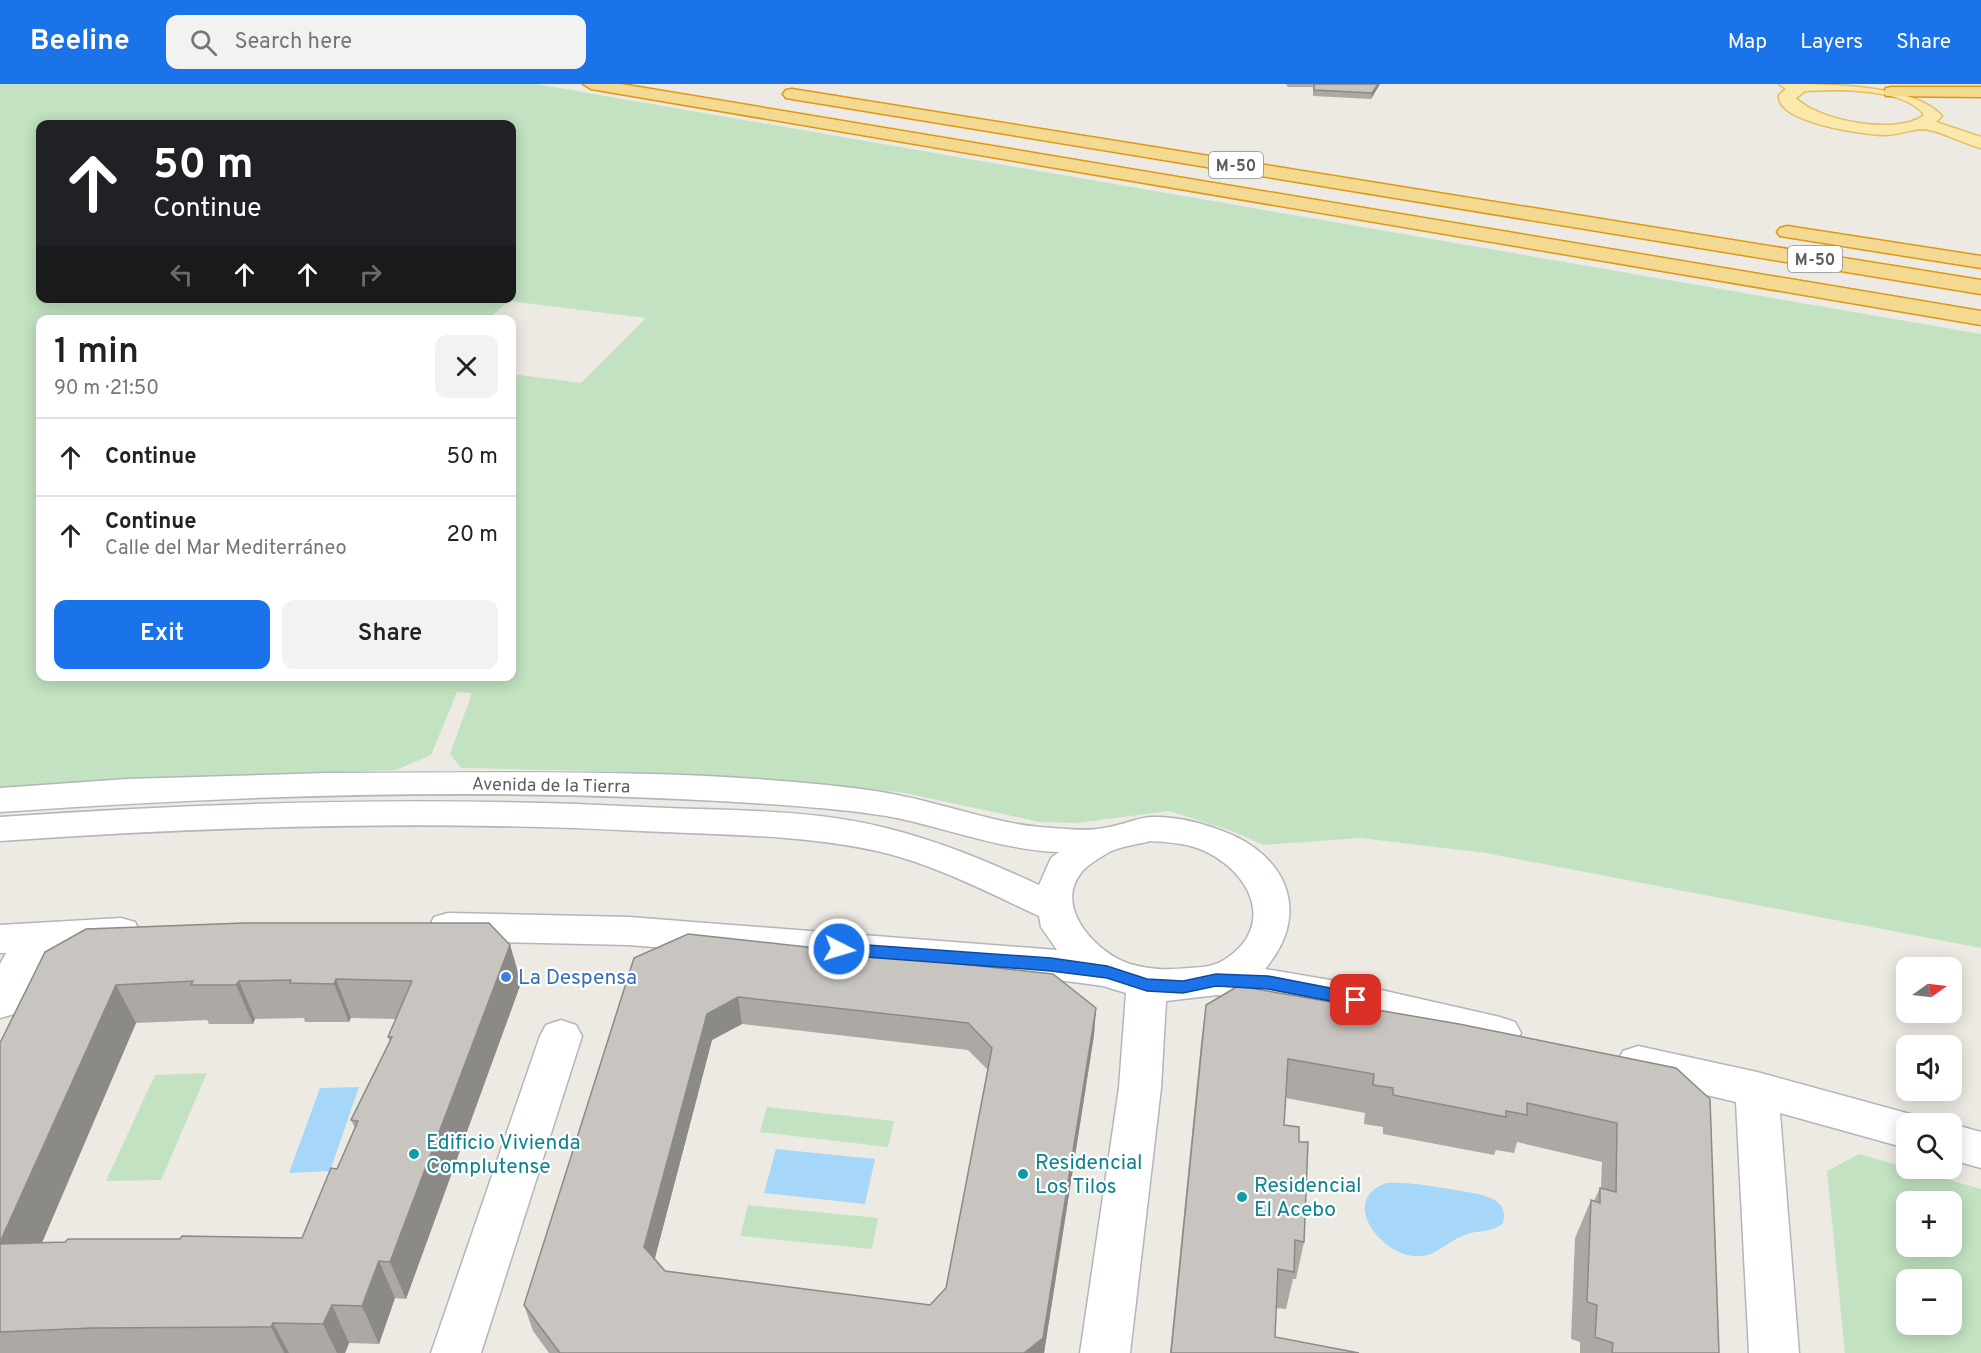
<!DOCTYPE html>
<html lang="en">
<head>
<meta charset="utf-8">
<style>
  body { margin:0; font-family:Overpass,sans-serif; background:#f2f2f2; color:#222; height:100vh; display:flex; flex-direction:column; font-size:22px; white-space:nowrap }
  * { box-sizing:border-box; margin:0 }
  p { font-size:20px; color:#767676 }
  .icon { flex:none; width:33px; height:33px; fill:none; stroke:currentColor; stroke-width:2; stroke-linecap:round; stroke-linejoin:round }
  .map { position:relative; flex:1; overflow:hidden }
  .drawer { position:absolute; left:36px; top:231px; width:480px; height:366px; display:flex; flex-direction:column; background:#fff; border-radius:12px; box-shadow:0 3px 15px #0003 }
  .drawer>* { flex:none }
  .hud { position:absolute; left:36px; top:36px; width:480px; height:183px; border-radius:12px; box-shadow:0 3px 15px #0003; background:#202124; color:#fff; overflow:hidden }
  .needle { width:39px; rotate:76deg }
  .fabs { position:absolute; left:1896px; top:873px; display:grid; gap:12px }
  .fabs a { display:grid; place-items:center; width:66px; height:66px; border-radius:12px; background:#fff; box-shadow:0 3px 15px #0003; font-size:30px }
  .pin { position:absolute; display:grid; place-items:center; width:51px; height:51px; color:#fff; margin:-26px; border-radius:12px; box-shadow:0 3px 9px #0006 }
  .me { position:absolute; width:66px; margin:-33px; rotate:95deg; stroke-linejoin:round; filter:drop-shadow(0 0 4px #0008) }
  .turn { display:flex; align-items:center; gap:21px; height:126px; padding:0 18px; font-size:27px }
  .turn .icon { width:78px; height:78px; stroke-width:2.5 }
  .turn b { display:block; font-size:42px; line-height:51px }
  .lanes { display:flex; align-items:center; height:57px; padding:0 18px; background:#0003; justify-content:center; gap:30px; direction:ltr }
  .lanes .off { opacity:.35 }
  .round { display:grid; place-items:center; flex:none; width:63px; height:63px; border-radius:12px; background:#f2f2f2 }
  .headline { display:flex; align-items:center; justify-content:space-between; height:102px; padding:0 18px }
  h1 { font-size:36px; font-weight:600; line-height:45px }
  .button { display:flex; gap:12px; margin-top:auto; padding:12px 18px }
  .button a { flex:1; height:69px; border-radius:12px; background:#1a73e8; color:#fff; font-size:24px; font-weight:600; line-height:69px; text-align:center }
  .button a+a { background:#f2f2f2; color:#222 }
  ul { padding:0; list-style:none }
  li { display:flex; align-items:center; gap:18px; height:78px; padding:0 18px; border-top:2px solid #e0e0e0 }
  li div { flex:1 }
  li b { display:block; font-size:22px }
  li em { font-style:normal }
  header { display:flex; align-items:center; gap:36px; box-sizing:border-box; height:84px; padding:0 30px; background:#1a73e8; color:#fff }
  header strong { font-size:28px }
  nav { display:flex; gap:33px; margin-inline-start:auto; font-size:21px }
  .search { width:420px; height:54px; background:#f2f2f2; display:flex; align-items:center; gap:15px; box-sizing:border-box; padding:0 21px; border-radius:12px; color:#767676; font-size:22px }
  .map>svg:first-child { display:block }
  .green { fill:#c2e2c1; fill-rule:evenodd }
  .water { fill:#a7d7f8 }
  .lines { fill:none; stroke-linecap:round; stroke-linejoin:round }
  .minor-casing { stroke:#b3b5b9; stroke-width:3 }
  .major-casing { stroke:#e6bd62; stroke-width:3 }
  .highway-casing { stroke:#de9811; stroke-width:3 }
  .minor { fill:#fff; fill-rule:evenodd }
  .major { fill:#f9eaac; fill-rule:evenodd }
  .highway { fill:#f4d992; fill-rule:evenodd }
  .wall { fill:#aca9a5; fill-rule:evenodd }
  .shaded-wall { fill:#8c8a86 }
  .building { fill:#c8c5c0; stroke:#8c8a86; stroke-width:1.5; fill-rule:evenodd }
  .route { fill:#1a73e8; stroke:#114b97; stroke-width:1.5 }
  .shop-dot { fill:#3f7fe0; stroke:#fff; stroke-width:2 }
  .culture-dot { fill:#0f9aa8; stroke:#fff; stroke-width:2 }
  .labels { text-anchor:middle; stroke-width:4.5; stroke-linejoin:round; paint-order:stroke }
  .shield { fill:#fff; stroke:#8c8f91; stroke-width:1.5 }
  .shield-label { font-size:16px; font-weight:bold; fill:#5b5f62 }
  .street-label { font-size:18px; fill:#5b5f62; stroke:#fff }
  .near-shop-label { font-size:21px; fill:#366cbe; stroke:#fff; text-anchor:start }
  .near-culture-label { font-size:21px; fill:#0d838f; stroke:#fff; text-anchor:start }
</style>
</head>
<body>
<header>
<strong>Beeline</strong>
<div class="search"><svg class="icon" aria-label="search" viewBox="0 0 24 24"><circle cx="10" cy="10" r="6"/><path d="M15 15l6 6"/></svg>Search here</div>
<nav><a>Map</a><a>Layers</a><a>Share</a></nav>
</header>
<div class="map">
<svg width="1981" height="1269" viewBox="0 0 1981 1269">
  <rect width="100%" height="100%" fill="#edeae3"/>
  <g class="green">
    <path d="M0 0H536L1981 250V864L1486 769 1360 754 1264 761 1232 747 1169 727 1076 739 1040 738 905 709 805 698 636 688 461 684 450 670 472 609 457 608 431 671 396 686 133 695 0 704ZM40 40H512V214H40ZM509 217 646 234 581 299 512 290V592H40V236L488 235Z"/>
    <path d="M207 989 161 1096 106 1097 155 991Z"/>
    <path d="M767 1023 894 1037 888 1063 760 1048Z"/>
    <path d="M1859 1070 1981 1105V1269H1845L1827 1087ZM1906 1118H1952V1162H1906ZM1906 1196H1952V1240H1906Z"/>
    <path d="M748 1121 878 1134 872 1165 740 1152Z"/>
  </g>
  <g class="water">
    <path d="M359 1003 330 1087 289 1089 320 1004Z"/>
    <path d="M776 1065 875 1075 865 1120 764 1109Z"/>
    <path d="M1386 1099C1413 1098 1435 1103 1461 1107 1478 1110 1511 1113 1503 1139 1490 1150 1479 1145 1465 1151 1447 1157 1435 1174 1415 1172 1380 1170 1339 1116 1386 1099Z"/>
  </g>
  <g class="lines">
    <g class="minor-casing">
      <g id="minor">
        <path d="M328 689C494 689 661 684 827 701 851 704 877 706 902 712 947 721 992 738 1039 743 1059 744 1085 748 1104 744 1120 742 1136 734 1151 733 1175 732 1203 739 1225 748 1289 773 1311 831 1265 885L1359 901 1500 933 1515 938 1521 949 1515 960 1500 965 1359 932 1288 919 1217 911 1166 917 1161 1004 1130 1269H1080L1119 1004 1126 909 1103 902 1051 895 629 861 448 857 434 853 429 843 434 833 448 829 629 833 1057 866 1041 843 1039 832C987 808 934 780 877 767 800 750 720 751 640 747 427 736 213 742 0 757V733C214 718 430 712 644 723 724 727 807 724 886 744 939 757 989 778 1039 801L1051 774 1059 768C1005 766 954 747 902 735 868 728 831 725 796 722 532 702 264 709 0 728V704L127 695ZM1150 757C1166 758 1184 759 1200 765 1249 785 1279 841 1224 876 1213 883 1202 883 1189 884 1168 886 1151 886 1130 880 1098 870 1053 824 1081 789 1086 782 1099 774 1106 770 1118 762 1137 761 1150 757Z"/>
        <path d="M121 834 135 838 140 848 135 858 121 862 46 867 14 930 0 934V880L6 869H0V841Z"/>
        <path d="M561 936 576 941 582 952 481 1269H431L540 952 546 941Z"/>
        <path d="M1638 962 1757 988 1921 1033 1925 1040H1906V1064L1780 1029 1799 1269H1749L1736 1018 1623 991 1617 979 1623 967Z"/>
        <path d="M1952 1040 1981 1048V1084L1952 1076Z"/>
      </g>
    </g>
    <g class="major-casing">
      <path id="major" d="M1779 0C1825 0 1914 0 1942 32L1936 38 1981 53V64C1964 60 1939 46 1923 45 1912 45 1898 51 1886 51 1867 51 1775 39 1779 11L1786 5ZM1832 6C1856 6 1909 8 1924 31 1898 52 1818 37 1796 14L1805 7Z"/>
    </g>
    <g class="highway-casing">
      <g id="highway">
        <path d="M583 0H621L1981 227V241L591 5Z"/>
        <path d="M1892 3H1981V13L1886 12 1884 8 1886 4Z"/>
        <path d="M792 5 1981 196V210L786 14 783 10 786 6Z"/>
        <path d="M1787 142 1981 172V184L1780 152 1777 148 1780 144Z"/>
      </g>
    </g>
    <use href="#minor" class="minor"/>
    <use href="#major" class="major"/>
    <use href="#highway" class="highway"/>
  </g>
  <g class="wall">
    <path d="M1286 0H1380L1371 15 1313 12V3H1288Z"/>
    <path d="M243 839 510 861 521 899 406 1215 395 1214 379 1260 349 1259 345 1269H0V959ZM304 934 305 938H349L351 934 396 935 388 953 390 958 351 1036 355 1044 337 1085 302 1154 42 1159 136 939 207 936 209 940H253L255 935Z"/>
    <path d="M634 874 1096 924 1094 951 1044 1269H549L533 1247 524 1221ZM742 940 968 966 988 986 946 1204 930 1221 665 1187 655 1174 712 956Z"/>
    <path d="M1206 921 1676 984 1719 1269H1580V1258L1571 1255 1575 1154 1591 1116 1594 1117 1600 1104H1601L1602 1078 1517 1058 1514 1069 1496 1066 1494 1071 1383 1050V1043L1364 1040 1365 1029 1286 1014 1284 1041 1299 1058 1304 1158 1296 1195H1293L1286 1225 1276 1224 1275 1253 1359 1269H1170L1201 959Z"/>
  </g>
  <g class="shaded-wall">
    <path d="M1378 0H1380L1371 15 1372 9Z"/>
    <path d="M510 861 521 899 406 1215 390 1178Z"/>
    <path d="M336 895 351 934 349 938 334 900Z"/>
    <path d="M239 897 255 935 253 940 236 901Z"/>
    <path d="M116 901 136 939 25 1198 0 1161V1158Z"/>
    <path d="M738 913 742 940 712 956 651 1189 644 1163 707 930Z"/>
    <path d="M1096 924 1094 951 1044 1269H1024Z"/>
    <path d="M379 1177 395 1214 379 1260 362 1222Z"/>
    <path d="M332 1221 349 1259 345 1269H337L323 1240Z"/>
    <path d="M273 1239 289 1269H284L271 1243Z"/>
  </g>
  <g class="building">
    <path d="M1314 0H1378L1372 9 1314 6Z"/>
    <path d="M243 839H489L510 861 390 1178 379 1177 362 1222 332 1221 323 1240 273 1239 271 1243 92 1244 0 1248V1160L65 1158 68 1155H180L182 1152 302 1154 331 1084 337 1085 358 1037 351 1036 392 953H388L412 897 336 895 334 900 290 899 291 896 239 897 236 901H191L193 897 116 901 0 1158V959L45 868 86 845Z"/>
    <path d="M688 850 1053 890 1096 924 1043 1254 1024 1269H560L524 1221 634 874ZM738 913 968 939 992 964 946 1204 930 1221 665 1187 644 1163 707 930Z"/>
    <path d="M1238 902 1459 940 1676 984 1710 1015 1719 1269H1612L1613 1259 1595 1253 1597 1221 1587 1218 1591 1116 1600 1119V1104L1616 1108 1617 1039 1527 1019V1031L1506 1027V1033L1393 1011V1004L1373 1001 1374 990 1288 975 1284 1041 1299 1043V1058H1308L1304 1158 1295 1156 1294 1188 1278 1185 1275 1253 1359 1269H1171L1206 921Z"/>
  </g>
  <path class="route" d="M839 859 1051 874 1107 882 1147 895 1183 897 1216 890 1268 892 1356 909 1364 916 1356 922 1268 905 1216 902 1183 909 1147 907 1107 894 1051 887 839 871 831 865Z"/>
  <circle class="shop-dot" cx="506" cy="893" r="6"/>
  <g class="culture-dot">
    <circle cx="414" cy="1070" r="6"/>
    <circle cx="1023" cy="1090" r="6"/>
    <circle cx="1242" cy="1113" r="6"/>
  </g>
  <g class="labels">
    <g class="shield">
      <rect x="1209" y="68" width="54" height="26" rx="4.5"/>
      <rect x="1788" y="162" width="54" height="26" rx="4.5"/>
    </g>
    <g class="shield-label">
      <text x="1236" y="87">M-50</text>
      <text x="1815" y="181">M-50</text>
    </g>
    <g class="street-label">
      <text transform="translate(551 701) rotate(1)" y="6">Avenida de la Tierra</text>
    </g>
    <g class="near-shop-label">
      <text x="518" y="900">La Despensa</text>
    </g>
    <g class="near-culture-label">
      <text x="426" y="1065">Edificio Vivienda<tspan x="426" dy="24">Complutense</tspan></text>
      <text x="1035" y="1085">Residencial<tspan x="1035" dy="24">Los Tilos</tspan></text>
      <text x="1254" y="1108">Residencial<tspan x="1254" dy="24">El Acebo</tspan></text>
    </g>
  </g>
</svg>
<div class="fabs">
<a><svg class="needle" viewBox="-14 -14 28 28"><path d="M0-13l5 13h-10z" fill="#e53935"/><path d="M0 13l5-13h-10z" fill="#767676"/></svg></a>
<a><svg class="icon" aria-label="sound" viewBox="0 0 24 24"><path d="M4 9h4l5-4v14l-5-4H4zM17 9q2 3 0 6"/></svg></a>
<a><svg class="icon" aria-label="search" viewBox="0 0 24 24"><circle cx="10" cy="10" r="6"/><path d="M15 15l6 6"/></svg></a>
<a>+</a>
<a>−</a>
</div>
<div class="pin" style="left:1356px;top:916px;background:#d93025"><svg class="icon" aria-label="arrive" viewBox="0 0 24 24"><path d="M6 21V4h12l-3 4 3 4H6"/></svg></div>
<svg class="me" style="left:839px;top:865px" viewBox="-20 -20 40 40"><circle r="17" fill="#1a73e8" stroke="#fff" stroke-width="3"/><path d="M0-11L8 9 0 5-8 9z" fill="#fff"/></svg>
<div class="hud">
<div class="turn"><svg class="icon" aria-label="ahead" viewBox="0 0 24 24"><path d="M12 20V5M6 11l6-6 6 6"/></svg><div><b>50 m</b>Continue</div></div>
<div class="lanes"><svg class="icon off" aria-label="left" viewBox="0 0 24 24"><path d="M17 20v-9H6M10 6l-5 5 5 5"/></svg><svg class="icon" aria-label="ahead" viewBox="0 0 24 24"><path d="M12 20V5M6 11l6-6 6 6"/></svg><svg class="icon" aria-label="ahead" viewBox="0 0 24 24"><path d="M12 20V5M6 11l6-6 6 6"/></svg><svg class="icon off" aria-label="right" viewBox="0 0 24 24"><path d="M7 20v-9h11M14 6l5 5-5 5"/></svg></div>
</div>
<section class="drawer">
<div class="headline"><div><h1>1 min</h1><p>90 m · 21:50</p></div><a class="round"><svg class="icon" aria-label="close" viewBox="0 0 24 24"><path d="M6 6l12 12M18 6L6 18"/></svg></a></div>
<ul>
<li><svg class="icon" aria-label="ahead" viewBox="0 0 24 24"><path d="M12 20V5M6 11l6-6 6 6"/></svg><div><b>Continue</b></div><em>50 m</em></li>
<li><svg class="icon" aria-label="ahead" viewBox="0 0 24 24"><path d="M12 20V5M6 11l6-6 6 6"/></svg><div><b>Continue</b><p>Calle del Mar Mediterráneo</p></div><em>20 m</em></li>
</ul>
<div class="button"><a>Exit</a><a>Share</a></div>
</section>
</div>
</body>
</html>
